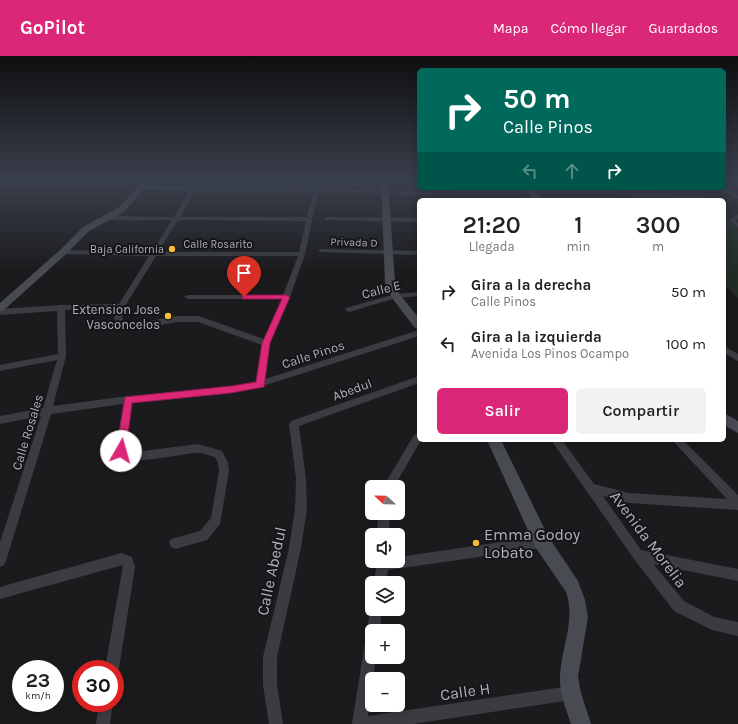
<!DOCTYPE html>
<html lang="es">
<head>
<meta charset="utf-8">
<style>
  body { margin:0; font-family:Karla,sans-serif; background:#f2f2f2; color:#222; height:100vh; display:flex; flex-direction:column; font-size:15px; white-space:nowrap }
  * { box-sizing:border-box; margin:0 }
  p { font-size:13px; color:#767676 }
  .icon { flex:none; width:22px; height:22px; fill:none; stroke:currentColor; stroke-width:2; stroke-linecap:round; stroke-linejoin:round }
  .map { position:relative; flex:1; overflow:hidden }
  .side { position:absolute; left:417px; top:142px; width:309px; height:244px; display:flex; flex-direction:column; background:#fff; border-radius:6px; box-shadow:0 2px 10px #0003 }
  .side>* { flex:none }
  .top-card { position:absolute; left:417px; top:12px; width:309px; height:122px; border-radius:6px; box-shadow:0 2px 10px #0003; background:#00695c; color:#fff; overflow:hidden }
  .needle { width:26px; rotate:292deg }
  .controls { position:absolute; left:365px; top:424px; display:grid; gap:8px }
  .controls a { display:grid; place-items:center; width:40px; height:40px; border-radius:6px; background:#fff; box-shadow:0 2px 10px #0003; font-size:20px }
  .speed { position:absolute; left:12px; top:604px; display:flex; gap:8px; font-size:20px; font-weight:700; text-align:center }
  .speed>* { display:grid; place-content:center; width:52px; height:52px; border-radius:50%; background:#fff; box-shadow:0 2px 10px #0003; line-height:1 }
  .speed small { font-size:10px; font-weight:400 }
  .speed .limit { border:6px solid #d22; background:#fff; color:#111 }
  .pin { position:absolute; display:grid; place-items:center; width:34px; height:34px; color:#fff; margin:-41px -17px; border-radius:50% 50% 50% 0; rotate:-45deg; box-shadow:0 0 4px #0007 }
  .pin .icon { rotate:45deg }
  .me { position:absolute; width:44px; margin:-22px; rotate:7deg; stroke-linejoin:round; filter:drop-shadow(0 0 3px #0008) }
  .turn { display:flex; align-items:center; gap:14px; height:84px; padding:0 20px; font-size:18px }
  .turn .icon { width:52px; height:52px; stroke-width:2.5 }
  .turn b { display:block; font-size:28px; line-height:34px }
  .lanes { display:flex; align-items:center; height:38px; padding:0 20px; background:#0003; justify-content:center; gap:20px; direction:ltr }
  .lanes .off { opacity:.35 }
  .eta { display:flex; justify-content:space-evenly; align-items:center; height:68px; text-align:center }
  .eta b { font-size:24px; font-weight:600; line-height:28px }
  .action { display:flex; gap:8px; margin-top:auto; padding:8px 20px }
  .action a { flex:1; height:46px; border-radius:6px; background:#db2777; color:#fff; font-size:16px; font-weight:600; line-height:46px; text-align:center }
  .action a+a { background:#f2f2f2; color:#222 }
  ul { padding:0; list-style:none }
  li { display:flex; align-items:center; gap:12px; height:52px; padding:0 20px }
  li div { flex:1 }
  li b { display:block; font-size:15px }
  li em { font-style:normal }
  header { display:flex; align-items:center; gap:24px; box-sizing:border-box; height:56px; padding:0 20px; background:#db2777; color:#fff }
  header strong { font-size:19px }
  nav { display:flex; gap:22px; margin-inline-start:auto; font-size:14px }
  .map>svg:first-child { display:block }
  .built { fill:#27262a }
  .green { fill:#222c24 }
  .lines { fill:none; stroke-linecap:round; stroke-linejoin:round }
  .street { fill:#3b3c42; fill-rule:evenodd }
  .secondary { fill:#494b52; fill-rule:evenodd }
  .route { fill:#db2777; stroke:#8e194d }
  .poi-dot { fill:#f7bd38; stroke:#161518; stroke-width:1.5 }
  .labels { text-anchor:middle; stroke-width:4; stroke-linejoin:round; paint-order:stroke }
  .far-street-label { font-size:11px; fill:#adb1bd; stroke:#161518 }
  .far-poi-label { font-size:11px; fill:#adb1bd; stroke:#161518; text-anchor:end }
  .street-label { font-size:13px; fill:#adb1bd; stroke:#161518 }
  .poi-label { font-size:13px; fill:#adb1bd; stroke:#161518; text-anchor:end }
  .near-poi-label { font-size:16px; fill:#adb1bd; stroke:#161518; text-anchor:start }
  .near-street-label { font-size:16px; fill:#adb1bd; stroke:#161518 }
</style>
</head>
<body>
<header>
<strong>GoPilot</strong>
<nav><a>Mapa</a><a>Cómo llegar</a><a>Guardados</a></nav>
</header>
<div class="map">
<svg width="738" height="668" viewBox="0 0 738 668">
  <rect width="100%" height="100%" fill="#1b1b1d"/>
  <path class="built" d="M576 132H664L676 144H635L624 133 577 134Z"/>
  <g class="green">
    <path d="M664 132H700L712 144H676Z"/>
    <path d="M724 157 738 172V242L724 228Z"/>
  </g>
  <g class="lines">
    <g class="street">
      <path d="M197 124H202L197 131 313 133 316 124H320L319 133 436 136V138L434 139 318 137 305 198 290 241 270 287 265 323 419 274V280L260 331 231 337 132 347 126 393 135 396 198 388 222 395 228 406 229 415 220 468 207 484 175 493 171 491 169 487 171 483 200 475 211 462 219 415 218 407 215 401C209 400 202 396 197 397 179 397 125 414 116 395L123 348 51 358 6 505 4 509 0 511V486L41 360 0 368V360L43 352 57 304 0 315V309L58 298 57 255 0 259V253L61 249 119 248 149 200 63 198 60 196 63 194 152 196 172 164H106L103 162 106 160 174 161 190 134H141L138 132 141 130 192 131ZM195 135 313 137 307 161H180ZM178 164 306 165 299 196H158ZM156 200H298L283 239H188L184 241 188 243H281L264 283 199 260H177L133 268 124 266 122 262 125 250ZM88 252H117L114 262 118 270 133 274 177 266H198L262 289 256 325 231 331 128 340 53 350 66 300 65 254Z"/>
      <path d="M731 124H738V127L732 125Z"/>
      <path d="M714 132H722L738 139V143Z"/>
      <path d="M458 133H613L616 135 613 137 456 136 455 135Z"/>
      <path d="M738 158V163L736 164 738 167V172L729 164Z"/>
      <path d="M327 161 419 162V166L325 164V162Z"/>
      <path d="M321 193 419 195V199L319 196V194Z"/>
      <path d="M419 236V240L396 242 349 256 345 254 346 252 395 238Z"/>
      <path d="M724 290 738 298V305L724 297Z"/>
      <path d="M419 320V327L299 370 306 423 307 453 301 492 277 601V629L283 668H269L263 629V601L289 492 295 453 296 423 289 368 291 365Z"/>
      <path d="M417 378 419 379V384H421L394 431H383L414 379Z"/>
      <path d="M551 384H562L594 428 629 437 727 443 672 384H683L738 439V454L629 447 603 440 641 494 738 513V525L653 508 684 545 714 561 738 566V580L712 574 674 555 634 503Z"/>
      <path d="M378 457H390L389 479H377Z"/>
      <path d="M542 480 546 482 548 486 546 490 542 492 388 514 386 527H374L377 505H398V501Z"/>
      <path d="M121 497 132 501 135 511 119 613 117 618 115 619V613H105L123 509 0 543V531Z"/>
      <path d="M371 548 372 553H382L380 575H372V601H376L368 660 571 630 576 632 578 637 576 642 571 644 413 668H352Z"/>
      <path d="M99 647H113L110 668H96Z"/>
    </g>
    <g class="secondary">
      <path d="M145 124H152L124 156 89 175 66 198 4 254 0 255V247L60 194 83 171 118 152Z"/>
      <path d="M381 124H388L395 227 400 239 419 262V273L415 272 392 242 385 227Z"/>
      <path d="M523 132H531L541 144H533Z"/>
      <path d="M724 357 738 365V377L724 369Z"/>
      <path d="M487 384H501L548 480 578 525 585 544 588 561 578 621 581 637 591 668H571C566 653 559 636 560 620 561 592 576 565 566 536L536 492Z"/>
    </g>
  </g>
  <linearGradient id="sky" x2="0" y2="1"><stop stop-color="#0f0f10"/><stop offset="0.57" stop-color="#393f4c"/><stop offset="1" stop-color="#393f4c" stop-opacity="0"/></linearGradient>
  <rect width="738" height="217" fill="url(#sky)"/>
  <path class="route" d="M242 239H286L290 241 270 287 264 331 231 337 132 347 126 395 125 398 121 399 118 398 116 395 125 341 231 330 256 326 262 287 282 243H242Z"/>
  <g class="poi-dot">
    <circle cx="172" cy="193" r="4"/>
    <circle cx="168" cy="260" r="4"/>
    <circle cx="476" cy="487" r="4"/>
  </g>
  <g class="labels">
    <g class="far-street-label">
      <text transform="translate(354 186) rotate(2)" y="4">Privada D</text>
      <text x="218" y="192">Calle Rosarito</text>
    </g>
    <g class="far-poi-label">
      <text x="164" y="197">Baja California</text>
    </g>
    <g class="street-label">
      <text transform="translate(381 233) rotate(-14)" y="5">Calle E</text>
      <text transform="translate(313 298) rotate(-18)" y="5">Calle Pinos</text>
      <text transform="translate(352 333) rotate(-20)" y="5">Abedul</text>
      <text transform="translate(27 376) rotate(-73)" y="5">Calle Rosales</text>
    </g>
    <g class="poi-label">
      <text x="160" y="258">Extension Jose<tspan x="160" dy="15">Vasconcelos</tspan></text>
    </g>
    <g class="near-poi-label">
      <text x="484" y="484">Emma Godoy<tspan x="484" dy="18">Lobato</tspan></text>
    </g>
    <g class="near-street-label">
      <text transform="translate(649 483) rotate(53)" y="6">Avenida Morelia</text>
      <text transform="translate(271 515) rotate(-78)" y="6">Calle Abedul</text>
      <text transform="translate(465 635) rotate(-8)" y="6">Calle H</text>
    </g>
  </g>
</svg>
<div class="controls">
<a><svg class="needle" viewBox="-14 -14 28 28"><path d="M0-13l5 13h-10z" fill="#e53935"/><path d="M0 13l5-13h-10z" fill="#767676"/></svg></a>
<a><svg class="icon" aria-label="sound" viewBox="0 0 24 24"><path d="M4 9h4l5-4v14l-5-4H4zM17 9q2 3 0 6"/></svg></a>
<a><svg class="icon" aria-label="layers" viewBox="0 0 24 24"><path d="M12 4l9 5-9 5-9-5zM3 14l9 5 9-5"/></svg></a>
<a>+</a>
<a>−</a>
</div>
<div class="speed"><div>23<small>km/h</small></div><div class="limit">30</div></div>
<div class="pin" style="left:244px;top:241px;background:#d93025"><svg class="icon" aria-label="arrive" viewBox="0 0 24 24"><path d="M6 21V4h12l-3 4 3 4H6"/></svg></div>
<svg class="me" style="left:121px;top:395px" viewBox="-20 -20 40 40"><circle r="19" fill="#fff"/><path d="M0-13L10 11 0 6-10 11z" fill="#db2777"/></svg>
<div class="top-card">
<div class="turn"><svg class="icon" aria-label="right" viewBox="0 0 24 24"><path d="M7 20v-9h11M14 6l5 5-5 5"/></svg><div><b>50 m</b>Calle Pinos</div></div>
<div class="lanes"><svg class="icon off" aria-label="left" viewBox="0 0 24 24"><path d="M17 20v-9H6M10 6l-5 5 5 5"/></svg><svg class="icon off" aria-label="ahead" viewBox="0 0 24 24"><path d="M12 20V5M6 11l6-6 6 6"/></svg><svg class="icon" aria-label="right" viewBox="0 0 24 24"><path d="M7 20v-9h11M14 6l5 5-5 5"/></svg></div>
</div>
<section class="side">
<div class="eta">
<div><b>21:20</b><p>Llegada</p></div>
<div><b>1</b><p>min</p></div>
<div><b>300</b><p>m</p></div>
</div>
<ul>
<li><svg class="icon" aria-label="right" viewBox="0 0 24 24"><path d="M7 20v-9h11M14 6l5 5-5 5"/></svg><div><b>Gira a la derecha</b><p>Calle Pinos</p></div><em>50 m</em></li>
<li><svg class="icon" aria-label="left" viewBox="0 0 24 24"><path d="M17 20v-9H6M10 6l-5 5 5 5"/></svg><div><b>Gira a la izquierda</b><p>Avenida Los Pinos Ocampo</p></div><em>100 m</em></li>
</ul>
<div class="action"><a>Salir</a><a>Compartir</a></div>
</section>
</div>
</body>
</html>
